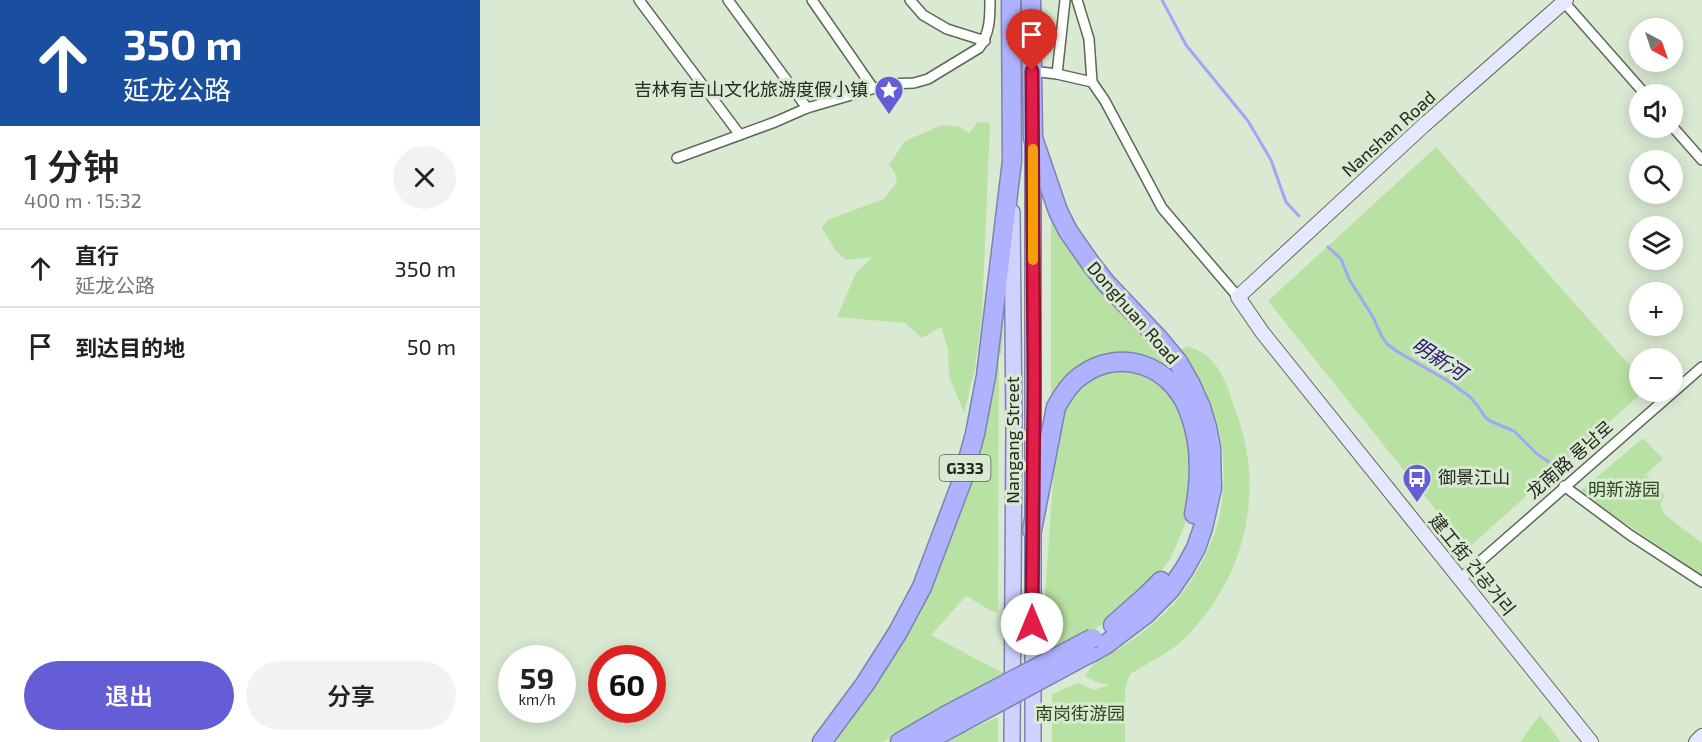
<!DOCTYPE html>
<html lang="zh">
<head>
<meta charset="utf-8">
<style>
  body { margin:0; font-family:"Exo 2","Noto Sans SC","Noto Sans KR",sans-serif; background:#f2f2f2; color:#222; height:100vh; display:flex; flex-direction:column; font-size:22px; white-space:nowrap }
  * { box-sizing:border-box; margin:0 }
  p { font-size:20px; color:#767676 }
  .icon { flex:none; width:33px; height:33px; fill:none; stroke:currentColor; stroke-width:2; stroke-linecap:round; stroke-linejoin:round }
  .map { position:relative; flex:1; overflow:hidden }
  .drawer { display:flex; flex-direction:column; background:#fff; width:480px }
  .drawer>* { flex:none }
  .top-card { background:#1a4fa0; color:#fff; overflow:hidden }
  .needle { width:39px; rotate:140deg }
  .buttons { position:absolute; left:1149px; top:18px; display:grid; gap:12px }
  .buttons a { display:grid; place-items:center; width:54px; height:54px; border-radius:50%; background:#fff; box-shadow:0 3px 15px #0003; font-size:30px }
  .speed { position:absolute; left:18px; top:645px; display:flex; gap:12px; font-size:30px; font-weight:700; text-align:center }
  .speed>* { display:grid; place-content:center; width:78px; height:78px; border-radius:50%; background:#fff; box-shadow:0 3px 15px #0003; line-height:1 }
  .speed small { font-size:15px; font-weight:400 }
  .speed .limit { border:9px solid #d22; background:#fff; color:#111 }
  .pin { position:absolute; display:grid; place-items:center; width:51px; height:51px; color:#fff; margin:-62px -26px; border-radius:50% 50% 50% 0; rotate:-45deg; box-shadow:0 0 6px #0007 }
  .pin .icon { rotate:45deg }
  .me { position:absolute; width:66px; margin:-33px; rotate:0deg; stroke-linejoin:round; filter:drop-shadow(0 0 4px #0008) }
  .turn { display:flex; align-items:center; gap:21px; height:126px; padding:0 24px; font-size:27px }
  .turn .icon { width:78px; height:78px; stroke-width:2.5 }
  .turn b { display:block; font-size:42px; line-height:51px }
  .round { display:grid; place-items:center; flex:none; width:63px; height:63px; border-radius:32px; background:#f2f2f2 }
  .overview { display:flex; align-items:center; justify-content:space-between; height:102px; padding:0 24px }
  h1 { font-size:36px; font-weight:600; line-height:45px }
  .cta { display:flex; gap:12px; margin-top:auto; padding:12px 24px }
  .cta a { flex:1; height:69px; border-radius:36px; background:#655dd6; color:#fff; font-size:24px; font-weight:600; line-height:69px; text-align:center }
  .cta a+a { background:#f2f2f2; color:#222 }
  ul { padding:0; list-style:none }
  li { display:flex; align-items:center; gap:18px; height:78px; padding:0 24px; border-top:2px solid #e0e0e0 }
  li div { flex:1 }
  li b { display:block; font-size:22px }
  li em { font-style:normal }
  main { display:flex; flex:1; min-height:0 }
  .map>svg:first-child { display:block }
  .green { fill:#b8e2a3 }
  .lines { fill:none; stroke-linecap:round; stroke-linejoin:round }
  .stream { stroke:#a3a5f8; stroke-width:3 }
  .street-casing { stroke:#5b6955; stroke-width:12 }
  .secondary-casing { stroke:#5b6955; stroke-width:16 }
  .primary-casing { stroke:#7e82b0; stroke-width:18 }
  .highway-casing { stroke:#7e82b0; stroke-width:21 }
  .street { stroke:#fff; stroke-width:9 }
  .secondary { stroke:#e7e8ff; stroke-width:14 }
  .primary { stroke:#cfd1fe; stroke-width:15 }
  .highway { stroke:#afb2fe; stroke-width:18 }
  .highway-bridge-casing { stroke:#7e82b0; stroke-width:21; stroke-linecap:butt }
  .highway-bridge { stroke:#afb2fe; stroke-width:18 }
  .route-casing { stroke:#92132f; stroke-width:15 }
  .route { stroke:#e11d48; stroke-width:10 }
  .slow { stroke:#f59e0b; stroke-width:10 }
  .labels { text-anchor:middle; stroke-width:6; stroke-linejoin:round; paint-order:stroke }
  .shield { fill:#daead2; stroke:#5a6255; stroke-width:1.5 }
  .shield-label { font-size:16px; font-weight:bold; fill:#232820 }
  .poi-label { font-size:18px; fill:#232820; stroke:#daead2; text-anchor:end }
  .street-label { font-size:18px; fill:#232820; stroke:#daead2 }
  .park-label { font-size:18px; fill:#2a4b16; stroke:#daead2 }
  .water-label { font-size:20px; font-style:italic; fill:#261170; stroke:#daead2 }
</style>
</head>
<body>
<main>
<section class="drawer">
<div class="top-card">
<div class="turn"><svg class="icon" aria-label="ahead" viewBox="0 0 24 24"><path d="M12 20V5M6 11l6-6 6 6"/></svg><div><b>350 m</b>延龙公路</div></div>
</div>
<div class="overview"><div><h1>1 分钟</h1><p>400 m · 15:32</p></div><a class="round"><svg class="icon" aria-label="close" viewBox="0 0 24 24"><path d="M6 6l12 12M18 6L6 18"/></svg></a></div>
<ul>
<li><svg class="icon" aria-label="ahead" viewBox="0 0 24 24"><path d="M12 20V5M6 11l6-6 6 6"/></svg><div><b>直行</b><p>延龙公路</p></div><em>350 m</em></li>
<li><svg class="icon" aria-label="arrive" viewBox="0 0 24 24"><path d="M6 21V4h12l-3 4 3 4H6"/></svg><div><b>到达目的地</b></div><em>50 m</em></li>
</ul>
<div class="cta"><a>退出</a><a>分享</a></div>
</section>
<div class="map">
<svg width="1222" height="742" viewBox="0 0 1222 742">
  <rect width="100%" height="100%" fill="#daead2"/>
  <g class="green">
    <path d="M498 122 510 123 502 315 495 368 484 413 469 376 468 349 461 327 442 338 425 323 357 317 376 273 392 257 366 260 356 251 342 228 347 220 404 199 417 182 415 173 409 165 425 141 462 125 481 127 489 133Z"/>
    <path d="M956 147 1159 376 1160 392H1163L987 549 788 301Z"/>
    <path d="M571 215 695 367 691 372 646 356 571 400Z"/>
    <path d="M521 300 524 307 522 354H519L518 613 510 610 486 596 451 635 523 673V678L403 742H352L369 721 395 682 448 589Z"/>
    <path d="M707 346C713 349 722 351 727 356 744 370 749 392 756 412 782 481 770 557 725 615 716 626 708 637 697 645 682 656 665 665 650 674L645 689V742H572V694L598 683 614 690 629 685 616 682 605 676C608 671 612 665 616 662 626 655 638 650 648 643 661 634 674 623 686 612 710 589 734 545 740 513 748 473 743 425 724 388 718 375 708 362 700 350Z"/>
    <path d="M648 367 685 385 703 413 713 455 711 507 704 527 690 559 674 580 640 614 571 654 570 611 564 612 574 463 578 420 592 393 616 373Z"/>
    <path d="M1163 438 1183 459 1166 474 1185 495 1180 504 1184 514 1222 543V575L1099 492Z"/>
    <path d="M1060 715 1081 742H1040Z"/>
    <path d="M518 717V742H463Z"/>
  </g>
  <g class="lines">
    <g class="stream">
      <path d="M682 0 706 45 768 121 791 160 806 202 819 216"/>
      <path d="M848 247 861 259 869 279 893 317 901 335 907 344 918 352 968 381 989 396 998 406 1005 417 1010 421 1034 431 1057 454 1081 470"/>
    </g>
    <g class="street-casing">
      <g id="street">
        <path d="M159 0 260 135"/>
        <path d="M248 0 327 108"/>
        <path d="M332 0 393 88"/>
        <path d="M430 0 443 15 467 29 505 41"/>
        <path d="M597 0 609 39 612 82 625 101 682 208 758 297"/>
        <path d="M1084 2 1165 94"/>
        <path d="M552 71 577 74 612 82"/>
        <path d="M577 74 585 0"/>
        <path d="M1192 126 1222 160"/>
        <path d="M197 158 295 122 327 108 409 84 434 83 448 79 499 48C510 33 510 18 510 0"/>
        <path d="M1084 486 1150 535 1222 582"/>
        <path d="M980 579 1222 367"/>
      </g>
    </g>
    <g class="secondary-casing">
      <g id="secondary">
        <path d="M1086 0 943 126 758 297 782 332 1111 742"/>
        <path d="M1216 742 1222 736"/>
      </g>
    </g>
    <g class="primary-casing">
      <g id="primary">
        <path d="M553 145V742"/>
        <path d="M532 212 534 429 532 742"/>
      </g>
    </g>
    <g class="highway-casing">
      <g id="highway">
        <path d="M551 0 553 138 578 211 588 231 611 264 626 283 679 339 698 362 711 385 721 407 727 427 731 448 732 488 723 528 716 548 705 568 690 590 666 614 625 645 611 653"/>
        <path d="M552 530 576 407C583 395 590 383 602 375 641 347 691 366 708 409 722 443 721 479 714 514"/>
        <path d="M633 625 667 595 681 581"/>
        <path d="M342 742 385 684 418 632 442 587 482 481 495 434 506 376 532 161 531 0"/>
        <path d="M420 742 465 716"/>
        <path d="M445 742 467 730"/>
      </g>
    </g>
    <use href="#street" class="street"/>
    <use href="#secondary" class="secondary"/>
    <use href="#primary" class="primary"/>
    <use href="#highway" class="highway"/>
    <g class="highway-bridge-casing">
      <g id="highway-bridge">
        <path d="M465 716 613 638"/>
        <path d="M467 730 608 654"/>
      </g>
    </g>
    <use href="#highway-bridge" class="highway-bridge"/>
  </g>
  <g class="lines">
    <g class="route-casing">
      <path id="route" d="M552 71 554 384 552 624"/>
    </g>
    <use href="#route" class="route"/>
    <path class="slow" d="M553 149V260"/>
  </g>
  <defs>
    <g id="sight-pin" transform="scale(1.5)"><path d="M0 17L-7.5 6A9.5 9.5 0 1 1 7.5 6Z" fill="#655dd6" stroke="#daead2"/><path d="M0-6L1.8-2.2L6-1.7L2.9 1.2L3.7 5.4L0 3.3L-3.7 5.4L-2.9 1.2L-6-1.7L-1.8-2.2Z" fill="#fff"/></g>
    <g id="bus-pin" transform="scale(1.5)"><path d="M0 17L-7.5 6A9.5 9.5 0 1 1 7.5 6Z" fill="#655dd6" stroke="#daead2"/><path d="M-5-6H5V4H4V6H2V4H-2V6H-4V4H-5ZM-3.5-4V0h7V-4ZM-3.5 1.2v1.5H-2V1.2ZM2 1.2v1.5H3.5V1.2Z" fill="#fff"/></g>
  </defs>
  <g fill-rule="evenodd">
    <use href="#sight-pin" x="409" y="90"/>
    <use href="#bus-pin" x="937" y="478"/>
  </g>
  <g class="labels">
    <rect class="shield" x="459.5" y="455" width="51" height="26" rx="4.5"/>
    <g class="shield-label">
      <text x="485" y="474">G333</text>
    </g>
    <g class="poi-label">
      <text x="388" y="96">吉林有吉山文化旅游度假小镇</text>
      <text x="958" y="484" text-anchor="start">御景江山</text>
    </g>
    <g class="street-label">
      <text transform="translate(909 134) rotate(-42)" y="6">Nanshan Road</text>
      <text transform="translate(653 313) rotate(49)" y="6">Donghuan Road</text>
      <text transform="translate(533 440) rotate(-90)" y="6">Nangang Street</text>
      <text transform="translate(1090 460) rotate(-41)" y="6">龙南路 룡남로</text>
      <text transform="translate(992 565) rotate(51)" y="6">建工街 건공거리</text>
    </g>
    <g class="park-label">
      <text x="1144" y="496">明新游园</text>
      <text x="600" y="720">南岗街游园</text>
    </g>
    <g class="water-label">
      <text transform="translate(959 359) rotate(33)" y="7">明新河</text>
    </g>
  </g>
</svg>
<div class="buttons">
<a><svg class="needle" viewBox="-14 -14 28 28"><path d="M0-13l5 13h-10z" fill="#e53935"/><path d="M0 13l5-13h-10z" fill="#767676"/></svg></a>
<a><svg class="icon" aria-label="sound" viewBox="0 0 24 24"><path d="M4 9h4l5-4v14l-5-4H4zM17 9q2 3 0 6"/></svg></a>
<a><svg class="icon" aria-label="search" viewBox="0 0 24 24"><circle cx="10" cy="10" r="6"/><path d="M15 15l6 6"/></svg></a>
<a><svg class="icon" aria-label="layers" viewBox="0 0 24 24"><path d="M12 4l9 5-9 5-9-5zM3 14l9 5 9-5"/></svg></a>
<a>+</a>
<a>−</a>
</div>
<div class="speed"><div>59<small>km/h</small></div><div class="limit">60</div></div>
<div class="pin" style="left:552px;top:71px;background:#d93025"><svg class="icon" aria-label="arrive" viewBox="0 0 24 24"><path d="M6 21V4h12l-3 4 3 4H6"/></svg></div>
<svg class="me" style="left:552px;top:624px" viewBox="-20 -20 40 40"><circle r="19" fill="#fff"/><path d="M0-13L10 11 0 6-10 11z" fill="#e11d48"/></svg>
</div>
</main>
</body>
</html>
